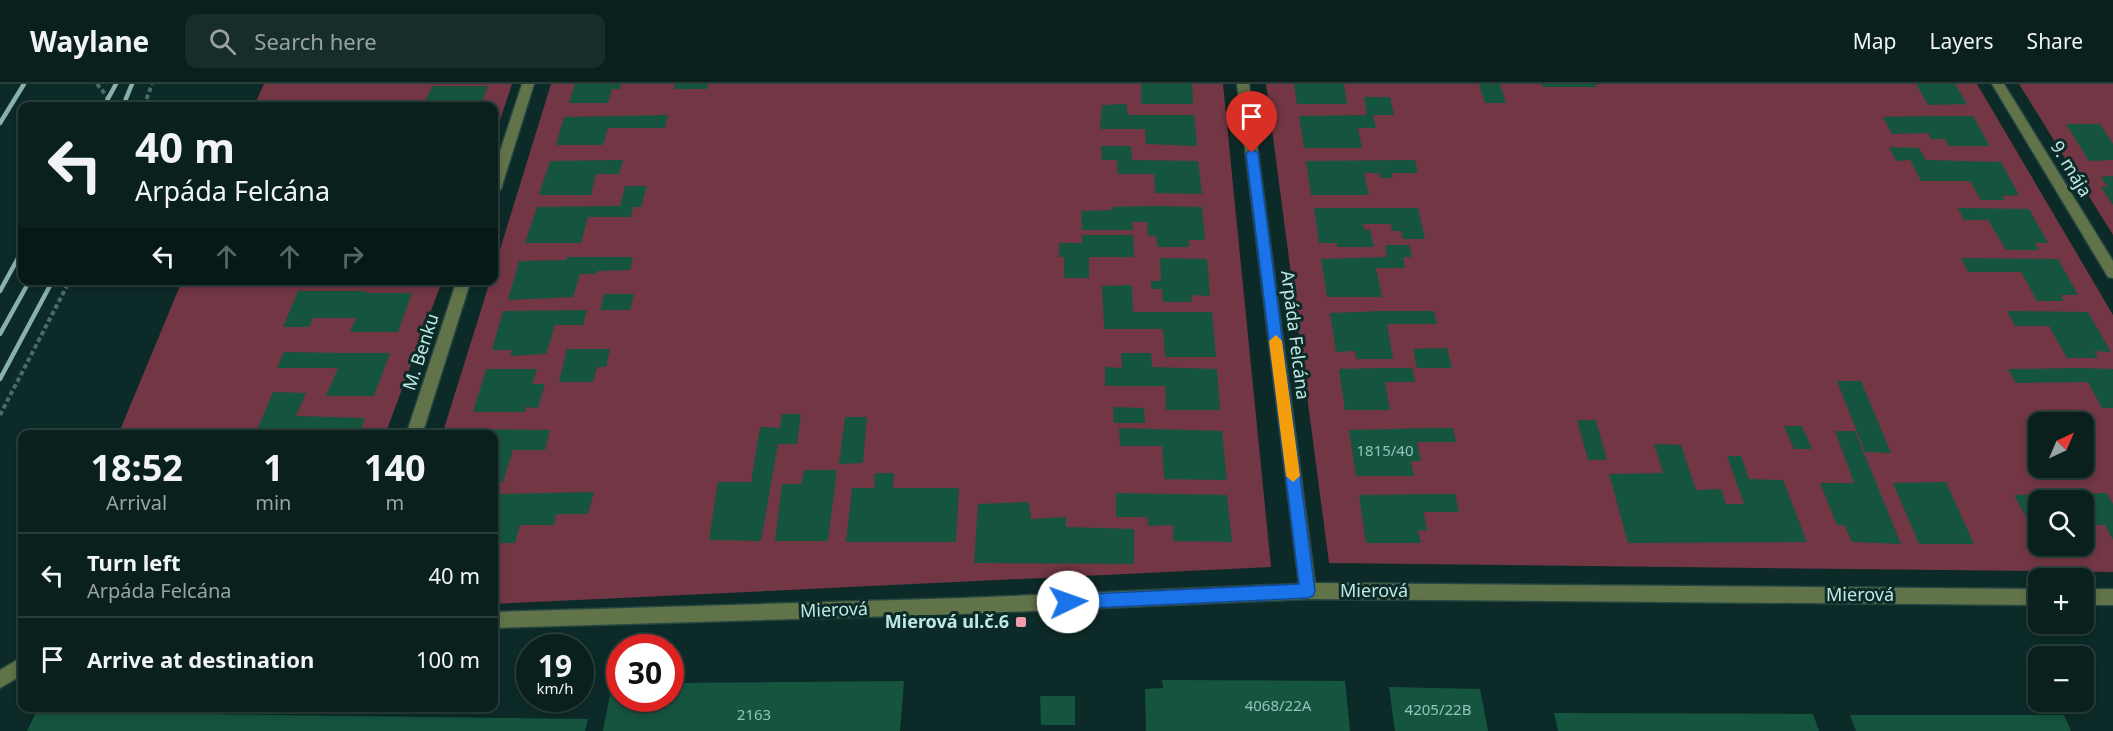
<!DOCTYPE html>
<html lang="en">
<head>
<meta charset="utf-8">
<style>
  body { margin:0; font-family:"Noto Sans",sans-serif; background:#172d2a; color:#f1f3f6; height:100vh; display:flex; flex-direction:column; font-size:22px; white-space:nowrap }
  * { box-sizing:border-box; margin:0 }
  p { font-size:20px; color:#99a3a4 }
  .icon { flex:none; width:33px; height:33px; fill:none; stroke:currentColor; stroke-width:2; stroke-linecap:round; stroke-linejoin:round }
  .map { position:relative; flex:1; overflow:hidden }
  .drawer { position:absolute; left:18px; top:346px; width:480px; height:282px; display:flex; flex-direction:column; background:#09201d; border-radius:12px; box-shadow:0 3px 9px #0003,0 0 0 2px #293e3b }
  .drawer>* { flex:none }
  .guide { position:absolute; left:18px; top:18px; width:480px; height:183px; border-radius:12px; box-shadow:0 3px 9px #0003,0 0 0 2px #293e3b; background:#09201d; color:#f1f3f6; overflow:hidden }
  .needle { width:39px; rotate:44deg }
  .tools { position:absolute; left:2028px; top:328px; display:grid; gap:12px }
  .tools a { display:grid; place-items:center; width:66px; height:66px; border-radius:12px; background:#09201d; box-shadow:0 3px 9px #0003,0 0 0 2px #293e3b; font-size:30px }
  .speed { position:absolute; left:516px; top:550px; display:flex; gap:12px; font-size:30px; font-weight:700; text-align:center }
  .speed>* { display:grid; place-content:center; width:78px; height:78px; border-radius:50%; background:#09201d; box-shadow:0 3px 9px #0003,0 0 0 2px #293e3b; line-height:1 }
  .speed small { font-size:15px; font-weight:400 }
  .speed .limit { border:9px solid #d22; background:#fff; color:#111 }
  .pin { position:absolute; display:grid; place-items:center; width:51px; height:51px; color:#fff; margin:-62px -26px; border-radius:50% 50% 50% 0; rotate:-45deg; box-shadow:0 0 6px #0007 }
  .pin .icon { rotate:45deg }
  .me { position:absolute; width:66px; margin:-33px; rotate:87deg; stroke-linejoin:round; filter:drop-shadow(0 0 4px #0008) }
  .turn { display:flex; align-items:center; gap:21px; height:126px; padding:0 18px; font-size:27px }
  .turn .icon { width:78px; height:78px; stroke-width:2.5 }
  .turn b { display:block; font-size:42px; line-height:51px }
  .lanes { display:flex; align-items:center; height:57px; padding:0 18px; background:#0003; justify-content:center; gap:30px; direction:ltr }
  .lanes .off { opacity:.35 }
  .eta { display:flex; justify-content:space-evenly; align-items:center; height:102px; text-align:center }
  .eta b { font-size:36px; font-weight:700; line-height:42px }
  ul { padding:0; list-style:none }
  li { display:flex; align-items:center; gap:18px; height:84px; padding:0 18px; border-top:2px solid #293e3b }
  li div { flex:1 }
  li b { display:block; font-size:22px }
  li em { font-style:normal }
  header { display:flex; align-items:center; gap:36px; box-sizing:border-box; height:84px; padding:0 30px; background:#09201d; border-bottom:2px solid #293e3b }
  header strong { font-size:28px }
  nav { display:flex; gap:33px; margin-inline-start:auto; font-size:21px }
  .search { width:420px; height:54px; background:#172d2a; display:flex; align-items:center; gap:15px; box-sizing:border-box; padding:0 21px; border-radius:12px; color:#99a3a4; font-size:22px }
  .map>svg:first-child { display:block }
  .green { fill:#723644; fill-rule:evenodd }
  .building { fill:#155540 }
  .lines { fill:none; stroke-linecap:round; stroke-linejoin:round }
  .minor-casing { stroke:#254541; stroke-width:3 }
  .path { stroke:#4a6d69; stroke-width:4; stroke-dasharray:4.5 3; stroke-linecap:butt }
  .minor { fill:#617349; fill-rule:evenodd }
  .rail { stroke:#89b1ac; stroke-width:4.5 }
  .route { fill:#1a73e8; stroke:#114b97; stroke-width:1.5 }
  .slow { fill:#f59e0b }
  .poi-dot { fill:#f39aab; stroke:#0c2a27; stroke-width:2 }
  .labels { text-anchor:middle; stroke-width:6; stroke-linejoin:round; paint-order:stroke }
  .number-label { font-size:15px; fill:#93c3ba }
  .street-label { font-size:18px; fill:#bde8e3; stroke:#0c2a27 }
  .poi-label { font-size:18px; font-weight:bold; fill:#bde8e3; stroke:#0c2a27; text-anchor:end }
</style>
</head>
<body>
<header>
<strong>Waylane</strong>
<div class="search"><svg class="icon" aria-label="search" viewBox="0 0 24 24"><circle cx="10" cy="10" r="6"/><path d="M15 15l6 6"/></svg>Search here</div>
<nav><a>Map</a><a>Layers</a><a>Share</a></nav>
</header>
<div class="map">
<svg width="2113" height="647" viewBox="0 0 2113 647">
  <rect width="100%" height="100%" fill="#0c2a27"/>
  <g class="green">
    <path d="M264 0H512L494 54V22H254Z"/>
    <path d="M551 0H1223L1271 483 494 520V351H442L490 197 494 196V185Z"/>
    <path d="M1266 0H1977L2113 231V488L1329 479ZM2038 339H2084V384H2038ZM2038 417H2084V462H2038Z"/>
    <path d="M2019 0H2113V151Z"/>
    <path d="M182 197H442L385 351H118Z"/>
  </g>
  <g class="building">
    <path d="M575 0H621L620 5H612L608 19H569Z"/>
    <path d="M675 0H708L707 5H674Z"/>
    <path d="M1141 0H1192L1193 20H1141Z"/>
    <path d="M1294 0H1344L1347 20H1297Z"/>
    <path d="M1479 0H1500L1506 19H1485Z"/>
    <path d="M1542 0H1596L1597 3H1543Z"/>
    <path d="M1916 0H1955L1967 20 1928 21Z"/>
    <path d="M432 2H488L480 22H428L424 20Z"/>
    <path d="M1364 13H1390L1394 31H1373L1376 44H1358L1362 64H1304L1299 32 1367 31Z"/>
    <path d="M1126 20 1128 31H1194L1197 62 1146 60 1145 45H1100L1102 21Z"/>
    <path d="M668 31 665 44H608L603 61H556L564 33Z"/>
    <path d="M1934 32H1973L1990 62H1949L1945 55H1931L1928 49 1892 50 1883 33Z"/>
    <path d="M2066 40H2100L2113 60V76L2089 77Z"/>
    <path d="M1101 62H1131L1132 76 1198 77 1202 110 1155 109 1154 90H1118L1117 76H1102Z"/>
    <path d="M1889 63 1919 64 1926 76 2001 78 2019 111 2002 112 2005 116H1981L1970 97H1921L1910 76 1896 77Z"/>
    <path d="M623 76 619 90H596L591 111H539L550 77Z"/>
    <path d="M1415 76 1418 89H1392L1393 94H1380L1379 89H1364L1369 111H1311L1306 77Z"/>
    <path d="M2113 92V121L2101 103H2108L2100 93Z"/>
    <path d="M625 102H647L641 123H633L631 133H588L581 159H525L537 123 620 122Z"/>
    <path d="M1156 122 1202 123 1205 156H1189V163H1157L1156 152H1148L1147 138H1132L1133 146H1082L1081 127 1112 126V123Z"/>
    <path d="M1314 124H1418L1425 155H1403L1401 147H1392L1391 140H1363L1364 145 1370 146 1374 163H1337V159H1319Z"/>
    <path d="M1958 124 2029 125 2048 159H2035L2039 166H2006L1988 136H1964Z"/>
    <path d="M1082 151H1133L1134 173H1089V194H1064V173H1059V159H1082Z"/>
    <path d="M1385 161H1409L1412 173H1403L1405 184H1376L1382 213H1327L1321 175 1387 173Z"/>
    <path d="M567 173H633L630 186 597 187 596 190H580L573 213 508 216 519 177 566 176Z"/>
    <path d="M1160 174 1207 175 1210 212 1191 211 1192 218H1163L1162 205H1151V197H1161Z"/>
    <path d="M1961 174 2058 175 2078 211H2061L2064 217H2037L2021 188H1968Z"/>
    <path d="M1132 201 1133 228H1212L1216 273H1165L1163 245H1104L1102 202Z"/>
    <path d="M298 207H367L366 209H412L398 248H350L356 234H313L309 243H283Z"/>
    <path d="M604 210H634L630 226H600Z"/>
    <path d="M587 226 583 241H555L546 270 510 272 512 266H492L503 227Z"/>
    <path d="M1385 227H1434L1437 240H1387L1393 275H1356L1355 267 1336 268 1330 229Z"/>
    <path d="M2007 227 2088 228 2111 268 2094 267 2098 274H2067L2049 242H2015Z"/>
    <path d="M1447 264 1452 284H1417L1413 265Z"/>
    <path d="M567 265H610L606 283H597L593 298H559Z"/>
    <path d="M284 268 343 269H390L374 312H326L338 284H277Z"/>
    <path d="M1121 269H1151L1152 283 1217 285 1220 326H1166L1165 302H1105V283L1122 284Z"/>
    <path d="M1383 284H1412L1415 298H1385L1390 326H1345L1339 285Z"/>
    <path d="M2079 284 2113 285V324H2102L2088 298 2016 299 2008 285Z"/>
    <path d="M486 285H537L532 300H545L538 324 526 323 525 328H473Z"/>
    <path d="M1837 297H1861L1891 369 1865 368Z"/>
    <path d="M273 308 306 309 296 332 365 334 359 351H296L298 345H277L274 351H255Z"/>
    <path d="M1113 323 1144 324 1145 339H1114Z"/>
    <path d="M782 330H801L797 360H778L761 457 709 456 718 398H751L760 343 780 344Z"/>
    <path d="M845 333H867L863 379 839 380Z"/>
    <path d="M1577 336H1596L1607 376H1588Z"/>
    <path d="M1784 342H1802L1812 365H1794Z"/>
    <path d="M1119 344 1222 347 1227 396 1164 395 1162 362H1120Z"/>
    <path d="M1435 344H1453L1456 358H1417L1421 377H1411L1414 392H1356L1349 346Z"/>
    <path d="M467 345 550 346 545 366H513L503 398H494V351H465Z"/>
    <path d="M1835 347H1855L1901 460 1852 458 1844 441H1837L1820 399H1854Z"/>
    <path d="M1654 360 1681 361 1696 406 1721 405 1726 420H1744L1727 372H1741L1749 395 1783 396 1807 458 1628 459 1609 390 1663 389Z"/>
    <path d="M804 386H837L828 457H775L782 400H801Z"/>
    <path d="M875 389H894L893 404H959L956 458H846L852 404H874Z"/>
    <path d="M1946 398 1974 460H1919L1893 399Z"/>
    <path d="M594 408 588 430H556L554 441H520L515 459H494V410Z"/>
    <path d="M1116 409 1227 411 1232 458 1173 457V441L1148 442 1147 433H1116Z"/>
    <path d="M2107 409 2113 420V456L2105 441H2084V417H2038V449H2035L2014 411Z"/>
    <path d="M1440 410H1455L1459 428H1424L1427 447 1418 446 1421 459H1366L1359 411Z"/>
    <path d="M1029 418 1031 435 1066 433V443L1134 445V480L974 479 978 420Z"/>
    <path d="M1162 596 1345 597 1350 647H1146L1145 605 1163 604Z"/>
    <path d="M904 597 900 647H603L612 600H620V615H670V599Z"/>
    <path d="M1389 603 1480 605 1488 647H1395Z"/>
    <path d="M1040 612H1075V641H1041Z"/>
    <path d="M36 628 588 635 585 647H27Z"/>
    <path d="M1554 629 1813 630 1819 647H1558Z"/>
    <path d="M1850 631H2064L2071 647H1856Z"/>
  </g>
  <g class="lines">
    <g class="minor-casing">
      <g id="minor">
        <path d="M522 0H534L501 105 494 110V86Z"/>
        <path d="M1237 0H1249L1315 499 2038 505V521L1308 515 963 530 494 544V528L963 514 1299 500Z"/>
        <path d="M1992 0H2004L2113 177V194L2108 193Z"/>
        <path d="M457 196H471L422 351H406Z"/>
        <rect x="2084" y="505" width="29" height="16"/>
        <path d="M22 573V591L0 604V586Z"/>
      </g>
    </g>
    <g class="path">
      <path d="M97 0 115 22"/>
      <path d="M144 22 152 0"/>
      <path d="M0 331 70 196"/>
    </g>
    <use href="#minor" class="minor"/>
    <g class="rail">
      <path d="M104 22 116 0"/>
      <path d="M123 22 132 0"/>
      <path d="M0 39 24 0"/>
      <path d="M0 207 22 167"/>
      <path d="M0 250 30 196"/>
      <path d="M0 295 53 196"/>
    </g>
  </g>
  <path class="route" d="M1252 65 1258 69 1315 507 1313 512 1308 514 1068 525 1062 523 1060 518 1062 513 1068 511 1299 500 1246 69Z"/>
  <path class="slow" d="M1276 251 1282 257 1300 392 1293 398 1286 392 1269 257Z"/>
  <rect class="poi-dot" x="1015" y="532" width="12" height="12" rx="3"/>
  <g class="labels">
    <g class="number-label">
      <text x="1385" y="372">1815/40</text>
      <text x="1278" y="627">4068/22A</text>
      <text x="1438" y="631">4205/22B</text>
      <text x="754" y="636">2163</text>
    </g>
    <g class="street-label">
      <text transform="translate(2071 85) rotate(59)" y="6">9. mája</text>
      <text transform="translate(1295 251) rotate(83)" y="6">Arpáda Felcána</text>
      <text transform="translate(421 268) rotate(-72)" y="6">M. Benku</text>
      <text x="1374" y="513">Mierová</text>
      <text x="1860" y="517">Mierová</text>
      <text transform="translate(834 526) rotate(-2)" y="6">Mierová</text>
    </g>
    <g class="poi-label">
      <text x="1009" y="544">Mierová ul.č.6</text>
    </g>
  </g>
</svg>
<div class="tools">
<a><svg class="needle" viewBox="-14 -14 28 28"><path d="M0-13l5 13h-10z" fill="#e53935"/><path d="M0 13l5-13h-10z" fill="#99a3a4"/></svg></a>
<a><svg class="icon" aria-label="search" viewBox="0 0 24 24"><circle cx="10" cy="10" r="6"/><path d="M15 15l6 6"/></svg></a>
<a>+</a>
<a>−</a>
</div>
<div class="speed"><div>19<small>km/h</small></div><div class="limit">30</div></div>
<div class="pin" style="left:1252px;top:69px;background:#d93025"><svg class="icon" aria-label="arrive" viewBox="0 0 24 24"><path d="M6 21V4h12l-3 4 3 4H6"/></svg></div>
<svg class="me" style="left:1068px;top:518px" viewBox="-20 -20 40 40"><circle r="19" fill="#fff"/><path d="M0-13L10 11 0 6-10 11z" fill="#1a73e8"/></svg>
<div class="guide">
<div class="turn"><svg class="icon" aria-label="left" viewBox="0 0 24 24"><path d="M17 20v-9H6M10 6l-5 5 5 5"/></svg><div><b>40 m</b>Arpáda Felcána</div></div>
<div class="lanes"><svg class="icon" aria-label="left" viewBox="0 0 24 24"><path d="M17 20v-9H6M10 6l-5 5 5 5"/></svg><svg class="icon off" aria-label="ahead" viewBox="0 0 24 24"><path d="M12 20V5M6 11l6-6 6 6"/></svg><svg class="icon off" aria-label="ahead" viewBox="0 0 24 24"><path d="M12 20V5M6 11l6-6 6 6"/></svg><svg class="icon off" aria-label="right" viewBox="0 0 24 24"><path d="M7 20v-9h11M14 6l5 5-5 5"/></svg></div>
</div>
<section class="drawer">
<div class="eta">
<div><b>18:52</b><p>Arrival</p></div>
<div><b>1</b><p>min</p></div>
<div><b>140</b><p>m</p></div>
</div>
<ul>
<li><svg class="icon" aria-label="left" viewBox="0 0 24 24"><path d="M17 20v-9H6M10 6l-5 5 5 5"/></svg><div><b>Turn left</b><p>Arpáda Felcána</p></div><em>40 m</em></li>
<li><svg class="icon" aria-label="arrive" viewBox="0 0 24 24"><path d="M6 21V4h12l-3 4 3 4H6"/></svg><div><b>Arrive at destination</b></div><em>100 m</em></li>
</ul>
</section>
</div>
</body>
</html>
